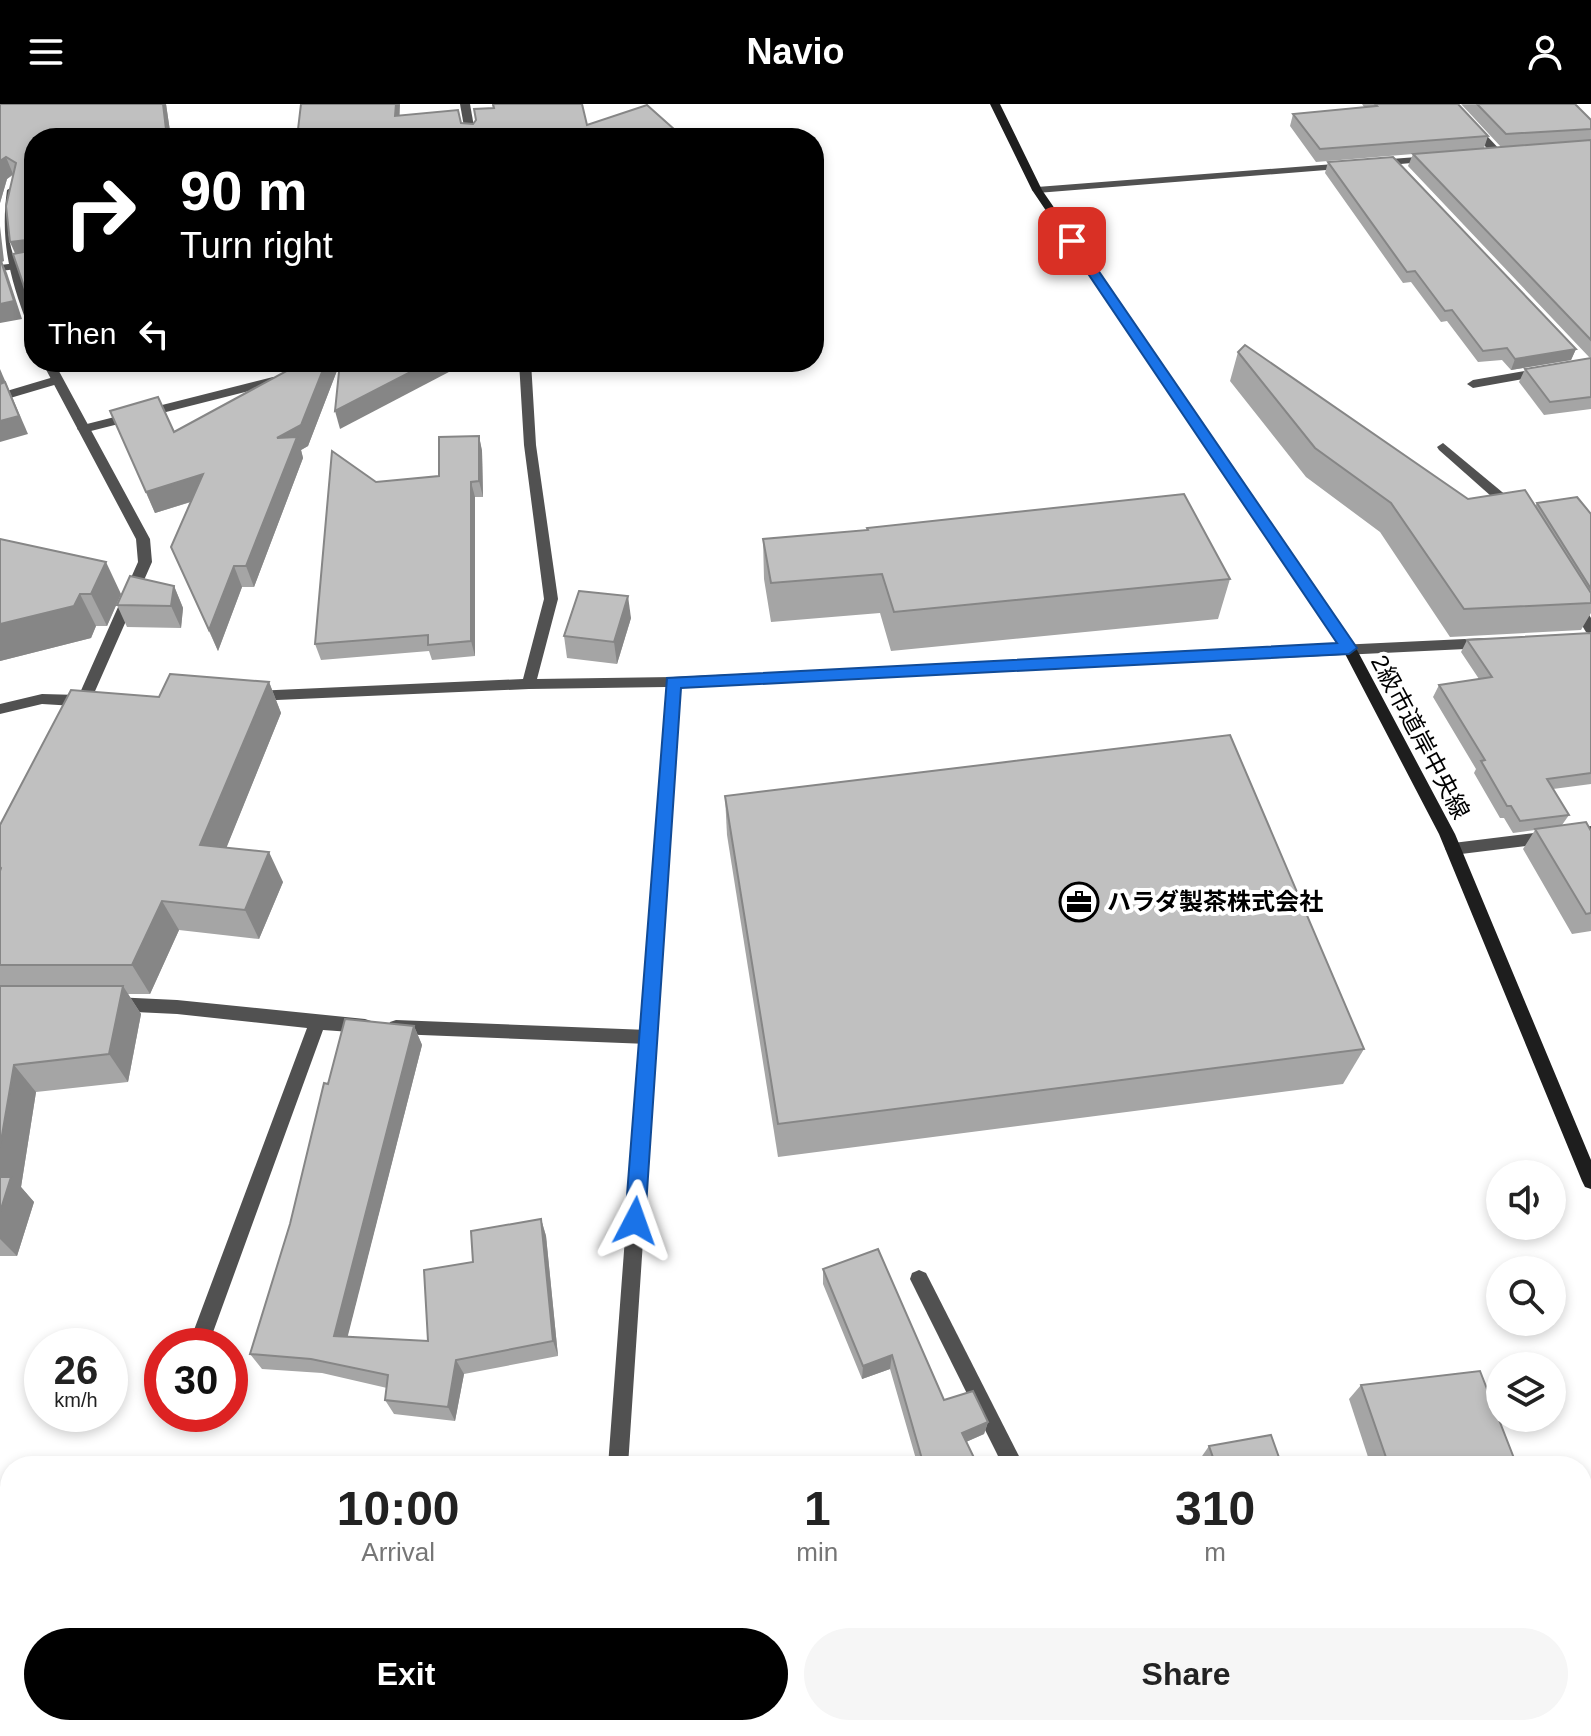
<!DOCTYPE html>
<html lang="en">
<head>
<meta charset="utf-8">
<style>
  body { margin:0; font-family:Arial,"Noto Sans JP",sans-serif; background:#f6f6f6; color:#222; height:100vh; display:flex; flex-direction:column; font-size:30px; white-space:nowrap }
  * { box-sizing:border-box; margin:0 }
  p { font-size:26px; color:#767676 }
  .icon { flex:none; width:44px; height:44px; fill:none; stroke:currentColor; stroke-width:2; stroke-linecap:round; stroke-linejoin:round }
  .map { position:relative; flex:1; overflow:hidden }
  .sheet { position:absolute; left:0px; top:1352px; width:1592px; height:280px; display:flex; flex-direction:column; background:#fff; border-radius:32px 32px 0 0; box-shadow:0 4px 12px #0003 }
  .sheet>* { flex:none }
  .banner { position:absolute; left:24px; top:24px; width:800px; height:244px; border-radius:32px; box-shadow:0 4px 12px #0003; background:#000; color:#fff; overflow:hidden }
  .buttons { position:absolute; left:1486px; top:1056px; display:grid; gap:16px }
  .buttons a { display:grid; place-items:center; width:80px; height:80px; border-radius:50%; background:#fff; box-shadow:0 4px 12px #0003; font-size:40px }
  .speed { position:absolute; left:24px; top:1224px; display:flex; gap:16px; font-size:40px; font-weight:700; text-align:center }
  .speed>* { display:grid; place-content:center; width:104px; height:104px; border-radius:50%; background:#fff; box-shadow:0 4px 12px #0003; line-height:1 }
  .speed small { font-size:20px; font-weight:400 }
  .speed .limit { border:12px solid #d22; background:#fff; color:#111 }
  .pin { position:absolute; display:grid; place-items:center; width:68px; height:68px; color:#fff; margin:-34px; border-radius:16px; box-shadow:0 4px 12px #0006 }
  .me { position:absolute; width:88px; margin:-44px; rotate:4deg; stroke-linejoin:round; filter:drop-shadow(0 0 6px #0008) }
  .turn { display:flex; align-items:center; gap:28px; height:168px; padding:0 24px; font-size:36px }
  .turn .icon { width:104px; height:104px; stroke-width:2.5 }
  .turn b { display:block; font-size:56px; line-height:68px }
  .then { display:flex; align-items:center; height:76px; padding:0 24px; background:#0003; gap:16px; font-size:30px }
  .eta { display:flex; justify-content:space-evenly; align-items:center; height:136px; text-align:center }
  .eta b { font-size:48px; font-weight:800; line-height:56px }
  .cta { display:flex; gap:16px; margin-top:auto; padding:16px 24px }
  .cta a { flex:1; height:92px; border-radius:48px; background:#000; color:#fff; font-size:32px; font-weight:800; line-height:92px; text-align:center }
  .cta a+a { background:#f6f6f6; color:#222 }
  header { display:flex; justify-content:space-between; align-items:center; height:104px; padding:0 24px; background:#000; color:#fff; font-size:36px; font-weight:800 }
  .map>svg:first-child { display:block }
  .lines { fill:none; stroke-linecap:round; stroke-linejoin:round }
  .lane { fill:#515151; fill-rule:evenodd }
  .street { fill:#515151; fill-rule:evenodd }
  .secondary { fill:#1e1e1e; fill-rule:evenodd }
  .wall { fill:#a5a5a5 }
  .shaded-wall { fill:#868686 }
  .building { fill:#c0c0c0; stroke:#868686; stroke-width:2 }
  .route { fill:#1a73e8; stroke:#114b97; stroke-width:2 }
  .labels { text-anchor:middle; stroke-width:8; stroke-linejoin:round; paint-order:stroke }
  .street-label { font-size:24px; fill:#000; stroke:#fff }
  .poi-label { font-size:24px; font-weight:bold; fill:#000; stroke:#fff; text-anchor:start }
</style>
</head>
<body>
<header><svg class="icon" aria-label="menu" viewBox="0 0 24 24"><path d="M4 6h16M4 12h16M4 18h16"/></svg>Navio<svg class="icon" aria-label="person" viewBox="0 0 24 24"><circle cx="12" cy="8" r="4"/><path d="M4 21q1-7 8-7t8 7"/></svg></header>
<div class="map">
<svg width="1591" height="1632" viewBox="0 0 1591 1632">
  <rect width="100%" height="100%" fill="#fff"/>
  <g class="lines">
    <g class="lane">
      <path d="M34 157V163L0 167V161Z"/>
      <path d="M57 272 63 276 61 279 0 297V289Z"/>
      <path d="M273 273 277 274V280L83 329 77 325 79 322Z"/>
      <path d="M1443 339 1519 402V408H1509L1439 346 1437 343Z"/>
      <path d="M1577 497 1582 499 1591 514V530L1586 528 1570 502Z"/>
      <path d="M1591 722V734L1453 751 1445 745 1453 739Z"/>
      <path d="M114 893 177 896 365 915 371 917 373 922 371 927 365 929 323 926 208 1242H188L307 924 177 910 114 907 108 905 106 900 108 895Z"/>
      <path d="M396 916 648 926 654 928 656 933 654 938 648 940 396 930 390 928 388 923 390 918Z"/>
    </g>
    <g class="street">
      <path d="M460 0H470L476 34H466Z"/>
      <path d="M1447 0H1457L1502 48V52H1494Z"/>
      <path d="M1430 52 1434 53V57L1378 62 1373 59 1378 56Z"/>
      <path d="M1347 59 1352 62 1351 64 1037 89 1032 86 1037 83Z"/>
      <path d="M12 83 17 86C15 95 9 107 8 116 6 154 34 189 34 225L28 222C10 175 0 137 7 86Z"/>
      <path d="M42 258H54L150 435 152 458 92 594 94 597 85 610 80 611 73 606 75 602 42 600 0 610V600L42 590 79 591 138 458 136 435Z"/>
      <path d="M519 258H531L536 341 558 495 537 575 673 573 1486 534 1493 539 1486 544 680 583 628 1362H608L666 583 529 585 254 597 247 592 254 587 523 575 544 495 524 341Z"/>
      <path d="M1542 264 1546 265V271L1473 284 1467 280 1473 276Z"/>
      <path d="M919 1166 926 1169 1024 1362H1003L910 1175 912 1169Z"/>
      <path d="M1591 1598V1620L1582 1622V1600Z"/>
      <rect x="588" y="1622" width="22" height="10"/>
      <path d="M1113 1622H1135L1138 1632H1116Z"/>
      <path d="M1489 1622H1546L1543 1630 1538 1632H1481L1484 1624Z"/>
    </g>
    <path class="secondary" d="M990 0H1000L1042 86 1356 544 1455 730 1591 1056V1085L1585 1083 1582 1077 1439 730 1343 546 1032 86Z"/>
  </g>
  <g class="wall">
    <path d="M0 0H166L171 34 34 208 15 149 13 71 7 75 0 99Z"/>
    <path d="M492 0H582L587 21 684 34H297L399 11 473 20 493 4Z"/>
    <path d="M1362 0H1458L1488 32 1484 44 1501 43 1461 0H1575L1591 16V253H1589L1408 62 1413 50 1316 58 1290 22 1293 10 1364 3Z"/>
    <path d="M1328 58 1576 245 1571 256 1511 266 1502 256 1478 258 1447 217 1441 218 1411 178 1403 179 1325 69Z"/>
    <path d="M1238 248 1468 395 1535 402 1537 399 1591 410V509L1581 526 1450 533 1380 428 1306 373 1230 277Z"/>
    <path d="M1591 254V305L1544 311 1519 278 1525 265Z"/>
    <path d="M338 264 308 342 301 346 303 354 254 483H242L218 547 171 443 191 398 155 409 110 307 174 328Z"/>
    <path d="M479 332 482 347 483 393H475V552L432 556 429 547 321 556 315 540 376 378 439 372Z"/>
    <path d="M867 424 1230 475 1218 515 891 547 880 509 771 518 764 475 763 435 867 426Z"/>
    <path d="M0 435 121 490 107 522H96L91 534 0 557Z"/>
    <path d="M174 482 183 504 181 524 127 523 117 501Z"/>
    <path d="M631 514 617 560 567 554 564 532Z"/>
    <path d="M1591 529V680L1553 685 1569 711 1562 721 1591 727V827L1572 830 1523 745 1535 726 1513 729 1504 714H1500L1474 669 1476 665 1433 593 1439 581 1479 575 1461 548 1467 536Z"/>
    <path d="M269 578 281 609 226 744 283 778 259 835 179 826 150 890H128L141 910 128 978 36 988 21 1083 34 1098 17 1152H0V721L159 593Z"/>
    <path d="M725 692 1364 945 1343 980 778 1053 727 731Z"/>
    <path d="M414 922 422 941 347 1233 428 1237 473 1158 541 1115 546 1132 558 1252 464 1270 455 1317 394 1310 385 1296 387 1284 322 1269 262 1265 250 1250 290 1120 328 980Z"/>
    <path d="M823 1165 944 1296 988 1318 984 1330 966 1338 978 1362H918L890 1265 862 1275 823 1180Z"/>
    <path d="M1361 1281 1517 1362H1371L1349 1295Z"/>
    <path d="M1209 1342 1282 1362H1202L1200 1355Z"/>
    <path d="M1283 1622H1309L1284 1627Z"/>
  </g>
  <g class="shaded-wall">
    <path d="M163 0H166L171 34H168Z"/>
    <path d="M396 0H400L399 29 395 12Z"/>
    <path d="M6 53 13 70 7 75 0 99V57Z"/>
    <path d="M0 122 4 157 2 158 7 169 22 215 0 219Z"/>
    <path d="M26 136 34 154 18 156 10 138Z"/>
    <path d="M34 193V208L28 194Z"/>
    <path d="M1576 245 1571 256 1511 266 1515 255Z"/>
    <path d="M326 258H336L338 264 308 342 301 346 303 354 254 483 246 462 277 334Z"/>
    <path d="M430 258H468L340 325 335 307Z"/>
    <path d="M0 265 28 330 0 338Z"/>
    <path d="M479 332 482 347 483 393 479 377Z"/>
    <path d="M203 370 212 391 155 409 146 388Z"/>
    <path d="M471 378 475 393V552L471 537Z"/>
    <path d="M106 458 121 490 107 522 91 490Z"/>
    <path d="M234 462 242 483 218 547 209 526Z"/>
    <path d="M174 482 183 504 181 524 171 502Z"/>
    <path d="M80 490 96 522 91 534 0 557V520Z"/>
    <path d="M628 492 631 514 617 560 614 538Z"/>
    <path d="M269 578 281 609 215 772 200 741Z"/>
    <path d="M269 748 283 778 259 835 245 806Z"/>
    <path d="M162 797 179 826 150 890 132 861Z"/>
    <path d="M123 882 141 910 128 978 109 950Z"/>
    <path d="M414 922 422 941 344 1247 334 1232Z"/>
    <path d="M14 961 36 988 21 1083 34 1098 17 1152 0 1135V1043Z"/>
    <path d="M541 1115 546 1132 558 1252 553 1237Z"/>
    <path d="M892 1251 890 1265 862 1275 863 1262Z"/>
    <path d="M456 1256 464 1270 455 1317 448 1303Z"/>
    <path d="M988 1318 984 1330 959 1341 962 1329Z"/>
    <path d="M955 1625 951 1632H933Z"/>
  </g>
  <g class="building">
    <path d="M0 0H163L167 34H34V193L28 194 13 150 29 147V139L26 136 10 138 6 102 16 59 6 53 0 57Z"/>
    <path d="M301 0H396L395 12 458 6 461 19 473 20 476 16 474 5 494 4 493 0H582L587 21 647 1 684 34H380V30L297 34Z"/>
    <path d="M1375 0H1458L1488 32 1320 45 1293 10 1377 2Z"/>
    <path d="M1477 0H1575L1591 16V25L1506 30Z"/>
    <path d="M1591 36V236L1413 50Z"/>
    <path d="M1393 53 1576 245 1515 255 1507 244 1483 247 1452 206 1445 207 1415 167 1407 168 1328 58Z"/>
    <path d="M0 154 14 197 0 200Z"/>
    <path d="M1245 241 1468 395 1525 386 1591 489V499L1464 505 1391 399 1315 344 1238 248Z"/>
    <path d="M1591 254V293L1550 298 1525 265Z"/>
    <path d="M303 258H326L301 321 277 334 297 333 246 462H234L209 526 171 443 203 370 146 388 110 307 158 293 174 328Z"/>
    <path d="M340 258H430L335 307Z"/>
    <path d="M5 278 19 312 0 317V280Z"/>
    <path d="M479 332V377L471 378V537L428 541V531L315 540 332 347 376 378 439 372V333Z"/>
    <path d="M1184 390 1230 475 894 508 882 470 771 479 763 435 868 426 867 424Z"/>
    <path d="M1577 393 1591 410V485L1537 399Z"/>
    <path d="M0 435 106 458 91 490H80L74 502 0 520Z"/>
    <path d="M130 472 174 482 171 502 117 501Z"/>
    <path d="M579 487 628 492 614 538 564 532Z"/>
    <path d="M1591 529V669L1547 675 1569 711 1520 717 1511 702H1507L1481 657 1485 656 1439 581 1492 573 1467 536Z"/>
    <path d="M170 570 269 578 200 741 269 748 245 806 162 797 132 861H0V767L1 764 0 763V721L71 586 159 593Z"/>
    <path d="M1230 631 1364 945 778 1020 725 692Z"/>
    <path d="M1586 718 1591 727V809L1586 810 1535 725Z"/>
    <path d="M0 882H123L109 950 14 961 0 1043Z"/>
    <path d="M345 915 414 922 334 1232 428 1237 424 1166 473 1158 471 1127 541 1115 553 1237 456 1256 448 1303 385 1296 388 1271 311 1255 250 1250 290 1120 324 979 328 980Z"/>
    <path d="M0 1073H11L0 1108Z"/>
    <path d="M878 1145 944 1296 973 1287 988 1318 962 1329 978 1362H924L892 1251 863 1262 823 1165Z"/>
    <path d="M1480 1267 1517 1362H1389L1361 1281Z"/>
    <path d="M1271 1331 1282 1362H1216L1209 1342Z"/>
    <path d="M819 1355 820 1362H758Z"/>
    <path d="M814 1622H1091L1094 1632H957L955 1625 933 1632H787Z"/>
  </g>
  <path class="route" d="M1067 134H1076L1357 544 1349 550 681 584 645 1117 642 1124 635 1126 628 1124 625 1117 667 574 1337 539 1066 137Z"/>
  <defs>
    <g id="office-ring" transform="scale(2)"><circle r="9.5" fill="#fff" stroke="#000" stroke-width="1.5"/><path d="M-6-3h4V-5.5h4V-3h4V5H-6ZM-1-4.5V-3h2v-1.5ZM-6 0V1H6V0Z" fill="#000"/></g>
  </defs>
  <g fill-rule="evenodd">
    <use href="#office-ring" x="1079" y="798"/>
  </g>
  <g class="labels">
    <g class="street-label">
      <text transform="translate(1420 633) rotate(62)" y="8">2級市道岸中央線</text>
    </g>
    <g class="poi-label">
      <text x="1107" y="806">ハラダ製茶株式会社</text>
    </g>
  </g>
</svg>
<div class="buttons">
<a><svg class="icon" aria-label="sound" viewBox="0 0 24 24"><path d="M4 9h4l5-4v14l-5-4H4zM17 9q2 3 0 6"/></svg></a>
<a><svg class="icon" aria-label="search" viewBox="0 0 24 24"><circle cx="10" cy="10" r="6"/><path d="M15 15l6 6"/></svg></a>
<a><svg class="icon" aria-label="layers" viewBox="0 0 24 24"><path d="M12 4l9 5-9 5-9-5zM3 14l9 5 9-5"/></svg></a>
</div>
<div class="speed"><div>26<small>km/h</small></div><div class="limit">30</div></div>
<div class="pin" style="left:1072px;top:137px;background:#d93025"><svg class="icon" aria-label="arrive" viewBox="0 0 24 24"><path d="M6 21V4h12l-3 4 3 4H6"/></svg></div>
<svg class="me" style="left:635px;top:1117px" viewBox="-20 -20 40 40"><path d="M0-17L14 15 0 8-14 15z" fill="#1a73e8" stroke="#fff" stroke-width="4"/></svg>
<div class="banner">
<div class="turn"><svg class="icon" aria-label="right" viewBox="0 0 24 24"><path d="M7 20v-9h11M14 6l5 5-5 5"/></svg><div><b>90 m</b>Turn right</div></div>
<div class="then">Then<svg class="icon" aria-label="left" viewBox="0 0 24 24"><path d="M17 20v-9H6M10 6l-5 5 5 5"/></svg></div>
</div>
<section class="sheet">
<div class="eta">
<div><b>10:00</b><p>Arrival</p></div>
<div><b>1</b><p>min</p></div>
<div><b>310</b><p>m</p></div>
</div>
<div class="cta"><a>Exit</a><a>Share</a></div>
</section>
</div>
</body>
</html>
